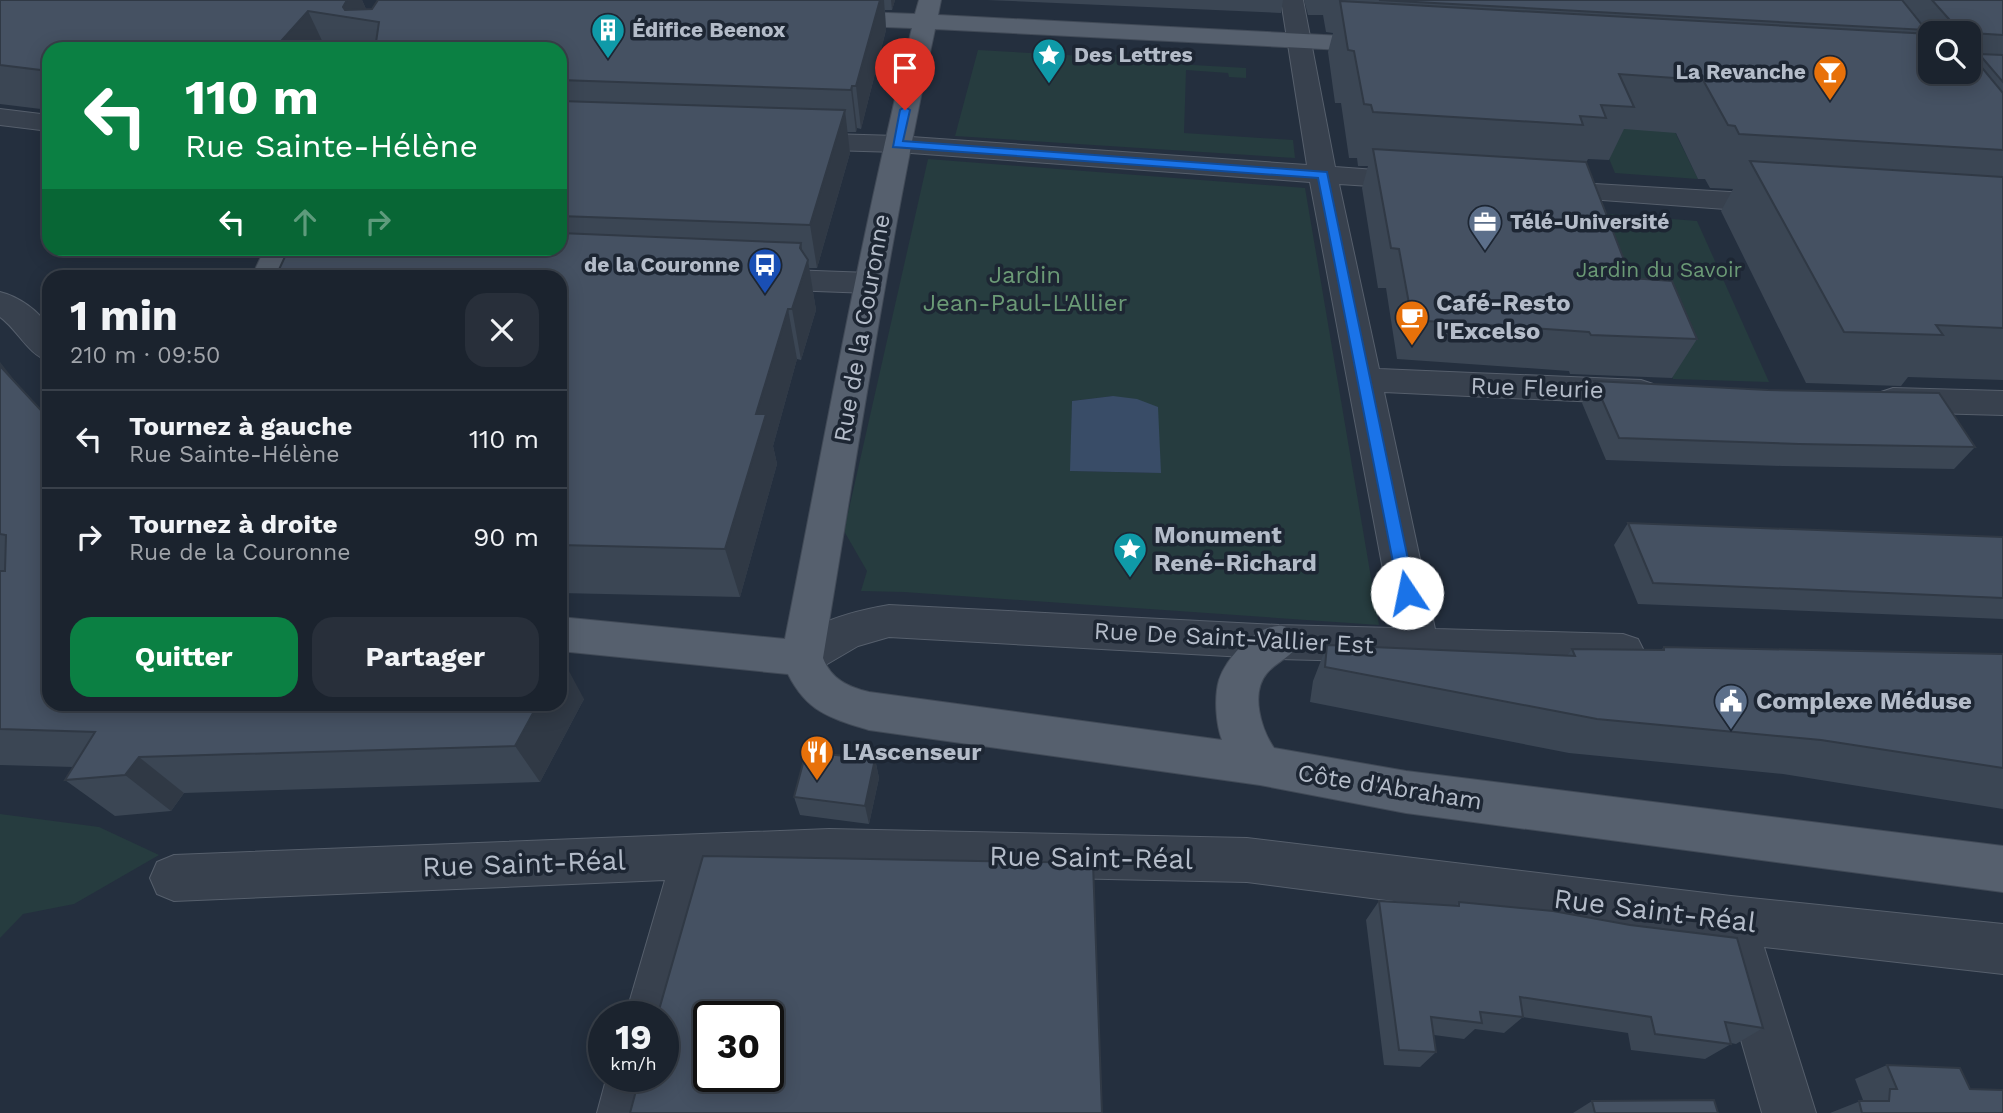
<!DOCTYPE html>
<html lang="fr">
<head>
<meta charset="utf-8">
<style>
  body { margin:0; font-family:"Work Sans",sans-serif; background:#282f3a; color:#f1f3f6; height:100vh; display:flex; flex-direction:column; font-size:26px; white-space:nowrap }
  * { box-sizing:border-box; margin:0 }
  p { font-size:23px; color:#a0a4aa }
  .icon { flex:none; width:38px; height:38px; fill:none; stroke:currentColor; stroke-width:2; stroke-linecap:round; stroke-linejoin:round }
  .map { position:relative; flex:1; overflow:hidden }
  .sheet { position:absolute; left:42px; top:270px; width:525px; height:441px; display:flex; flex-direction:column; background:#1b232e; border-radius:21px; box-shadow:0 4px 18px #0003,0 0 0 2px #39404a }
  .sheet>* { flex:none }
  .guide { position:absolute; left:42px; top:42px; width:525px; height:214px; border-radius:21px; box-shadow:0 4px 18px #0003,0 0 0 2px #39404a; background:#0b8043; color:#fff; overflow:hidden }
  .fabs { position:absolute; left:1918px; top:21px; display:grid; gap:14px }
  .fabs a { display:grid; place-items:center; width:63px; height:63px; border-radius:14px; background:#1b232e; box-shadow:0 4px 18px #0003,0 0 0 2px #39404a; font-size:35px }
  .speed { position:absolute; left:588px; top:1001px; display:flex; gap:14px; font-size:35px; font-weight:700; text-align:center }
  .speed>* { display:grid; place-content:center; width:91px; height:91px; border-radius:50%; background:#1b232e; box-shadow:0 4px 18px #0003,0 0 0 2px #39404a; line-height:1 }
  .speed small { font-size:18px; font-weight:400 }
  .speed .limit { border:4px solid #111; border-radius:10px; background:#fff; color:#111 }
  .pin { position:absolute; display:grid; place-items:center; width:60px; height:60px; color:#fff; margin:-72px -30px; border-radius:50% 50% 50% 0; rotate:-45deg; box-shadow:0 0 7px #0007 }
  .pin .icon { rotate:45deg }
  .me { position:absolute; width:77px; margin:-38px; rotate:349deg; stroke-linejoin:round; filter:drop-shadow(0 0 5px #0008) }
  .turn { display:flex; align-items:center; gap:24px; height:147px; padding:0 28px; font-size:32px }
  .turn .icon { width:91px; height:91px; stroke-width:2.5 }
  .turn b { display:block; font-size:49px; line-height:60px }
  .lanes { display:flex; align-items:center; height:66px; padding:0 28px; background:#0003; justify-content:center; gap:35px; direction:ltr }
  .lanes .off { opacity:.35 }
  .round { display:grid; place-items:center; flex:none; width:74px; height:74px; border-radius:21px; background:#282f3a }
  .head { display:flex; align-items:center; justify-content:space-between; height:119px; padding:0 28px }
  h1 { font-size:42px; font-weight:700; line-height:52px }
  .action { display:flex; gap:14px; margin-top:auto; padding:14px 28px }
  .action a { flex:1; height:80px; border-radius:21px; background:#0b8043; color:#fff; font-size:28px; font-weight:700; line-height:80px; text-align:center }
  .action a+a { background:#282f3a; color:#f1f3f6 }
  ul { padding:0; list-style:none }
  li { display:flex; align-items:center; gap:21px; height:98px; padding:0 28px; border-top:2px solid #39404a }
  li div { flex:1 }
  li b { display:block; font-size:26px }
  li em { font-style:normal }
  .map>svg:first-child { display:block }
  .green { fill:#263c3f; fill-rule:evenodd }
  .water { fill:#394c67 }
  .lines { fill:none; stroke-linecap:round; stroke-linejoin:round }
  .minor-casing { stroke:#565f6c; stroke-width:2 }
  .tertiary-casing { stroke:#565f6c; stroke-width:2 }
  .primary-casing { stroke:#414a57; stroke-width:2 }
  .minor { fill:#38414e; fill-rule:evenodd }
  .tertiary { fill:#38414e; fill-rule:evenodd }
  .primary { fill:#56606e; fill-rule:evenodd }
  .wall { fill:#3b4654; fill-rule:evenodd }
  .shaded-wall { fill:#303945 }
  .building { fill:#455162; stroke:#303945; stroke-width:2; fill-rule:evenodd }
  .route { fill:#1a73e8; stroke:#114b97; stroke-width:2 }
  .labels { text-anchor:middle; stroke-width:7; stroke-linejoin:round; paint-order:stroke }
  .far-poi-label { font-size:21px; font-weight:bold; fill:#b4bcc9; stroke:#1d2633; text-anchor:start }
  .far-park-label { font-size:21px; fill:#6b9a76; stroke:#1d2633 }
  .park-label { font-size:24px; fill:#6b9a76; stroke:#1d2633 }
  .poi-label { font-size:24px; font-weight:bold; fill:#b4bcc9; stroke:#1d2633; text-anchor:start }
  .street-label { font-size:24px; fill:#b4bcc9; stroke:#1d2633 }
  .near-street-label { font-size:28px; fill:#b4bcc9; stroke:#1d2633 }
</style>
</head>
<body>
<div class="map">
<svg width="2003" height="1113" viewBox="0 0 2003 1113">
  <rect width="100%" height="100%" fill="#242f3e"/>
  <g class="green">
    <path d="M978 50 1103 57 1104 54 1140 56V62L1246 68V78L1229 77 1228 73 1186 70 1184 133 1293 140 1295 158 955 136Z"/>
    <path d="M1653 87 1698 179 1615 173 1596 127Z"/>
    <path d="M928 159 1305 188 1379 625 904 592 861 591 867 571 844 531ZM1113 396 1161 473 1071 471 1072 401Z"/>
    <path d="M1571 211 1697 221 1769 382 1673 379 1650 321Z"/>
    <path d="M0 814 99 827 159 855 74 904 23 914 0 938Z"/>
  </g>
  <path class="water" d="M1113 396 1137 399 1158 407 1161 473 1070 471 1072 401Z"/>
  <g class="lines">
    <g class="minor-casing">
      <g id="minor">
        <path d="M1281 0H1303L1335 167 1417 173 1427 175 1431 181 1427 187 1417 189 1339 184 1379 369 1641 380 1653 384 1658 392 1653 400 1641 404 1384 392 1435 629 1623 634 1638 639 1644 651 1638 663 1623 668 1279 659 889 637 858 646 817 670 802 675 787 670 781 658C798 624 854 611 889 605L1279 625 1394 628 1310 182 897 152 796 149 786 147 783 141 786 135 796 133 897 136 1307 165Z"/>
        <path d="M0 109 49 115V131L0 125Z"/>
        <path d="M1544 181 1781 195 1791 198 1795 204 1791 210 1781 213 1534 195 1530 189 1534 183Z"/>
        <path d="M759 269 870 273 881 276 885 283 881 290 870 293 759 289 748 286 744 279 748 272Z"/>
        <path d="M1893 388 2003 391V415L1893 412 1881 408 1876 400 1881 392Z"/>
        <path d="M829 829 1247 838 1731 896 2003 924V974L1764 947 1816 1113H1762L1713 942 1247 882 829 873 713 878 677 1017 669 1035 663 1038V1017H625L665 880 174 901 157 894 150 878 157 862 174 855Z"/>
        <path d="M607 1076H660L651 1113H597Z"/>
      </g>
    </g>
    <g class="tertiary-casing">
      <path id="tertiary" d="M0 292C17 296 41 311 48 328 52 336 49 352 49 361 28 355 18 330 0 317Z"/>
    </g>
    <g class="primary-casing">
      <g id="primary">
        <path d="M919 0H941L938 15 1382 38 1391 40 1394 45 1391 50 1382 52 935 29C890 238 858 448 823 658 831 679 848 687 869 692L1222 740C1216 724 1214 697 1219 680 1226 659 1254 627 1278 626 1282 625 1289 628 1293 630L1299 642C1292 658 1278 660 1267 673 1250 693 1261 729 1274 748L1406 771 2003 846V892L1406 813 1260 785 869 730C830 718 807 712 788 674L560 651V617L785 639C825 435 862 230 912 28L834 25 826 23 822 18 826 13 834 11 915 14Z"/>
        <path d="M265 248H295L282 276H252Z"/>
      </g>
    </g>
    <use href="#minor" class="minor"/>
    <use href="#tertiary" class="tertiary"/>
    <use href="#primary" class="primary"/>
  </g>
  <g class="wall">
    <path d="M0 0H362L366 9H372L378 0H895L892 10H885L886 30 861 129 857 128 856 132H847L850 153 817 268H809L816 310 801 360 797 359 773 446 777 464 740 597 560 593V49H49V110L0 104Z"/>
    <path d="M987 0H1283L1281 13Z"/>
    <path d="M1304 0H2003V380L1908 377 1901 386 1806 383 1721 211 1733 189 1710 188 1705 179H1698L1676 133 1624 129 1609 160 1588 159 1586 163 1631 278 1697 339 1672 378 1570 374 1569 371 1397 359 1386 288H1378L1362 188 1368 166H1358L1357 158H1349L1341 103H1335L1328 52 1333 33 1326 32 1323 15H1308ZM1930 33H1969V72H1930Z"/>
    <path d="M0 362 49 704 584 699 540 782 184 793 171 811 115 816 65 780 74 767 0 765Z"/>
    <path d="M1594 381 1975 447 1954 469 1782 466 1606 460 1582 403Z"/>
    <path d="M1628 523 2003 537V619L1638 604 1614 545Z"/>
    <path d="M1327 645 1567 656 1572 649 1661 650 1664 647 2003 654V809L1783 774 1569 753 1310 702 1313 681Z"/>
    <path d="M875 759 879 778 869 824 800 815 794 797Z"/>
    <path d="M1379 901 1456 905 1459 902 1763 1028 1736 1044 1731 1043V1044L1705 1059 1631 1050 1628 1033 1523 1017 1504 1033 1475 1029 1464 1039 1434 1035 1436 1052 1420 1067 1384 1065 1366 920Z"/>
    <path d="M1887 1065 1970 1089 2003 1113H1830L1863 1100 1855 1079Z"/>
    <path d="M1592 1101 1718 1113H1573Z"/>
  </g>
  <g class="shaded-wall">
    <path d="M337 0H362L371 21 345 17Z"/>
    <path d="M880 0H884L886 30 861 129 856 86Z"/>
    <path d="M891 0H895L892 10Z"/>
    <path d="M308 11 326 49H274Z"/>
    <path d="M852 86 857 128 856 132 851 90Z"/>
    <path d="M845 110 850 153 817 268 810 225Z"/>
    <path d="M801 243 805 268 808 260 816 310 801 360 792 309Z"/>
    <path d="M788 309 797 359 773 446 777 464 740 597 725 549 756 414Z"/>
    <path d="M0 362 22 390 0 366Z"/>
    <path d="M563 660 584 699 540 782 515 746 538 704H560V664Z"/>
    <path d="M139 757 184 793 171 811 125 775Z"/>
    <path d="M875 759 879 778 869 824 865 806Z"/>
  </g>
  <g class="building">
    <path d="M0 0H347L343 7 345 10 372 9 378 0H880L856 86H852L851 90 560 80V49H375L379 22 308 11 274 49H49V71L0 65Z"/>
    <path d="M1379 0H1902L1926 30Z"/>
    <path d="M1932 0H2003V35L1956 32V27Z"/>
    <path d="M1340 1 1930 34V72H1969V52L2003 93V150L1739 134 1735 126 1728 125 1703 80 1619 74 1634 107 1601 105 1606 118 1580 116 1583 125 1373 112 1371 105 1364 104 1354 51 1348 50Z"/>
    <path d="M1979 54 2003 55V82Z"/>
    <path d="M560 101 845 110 810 225 560 216Z"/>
    <path d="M1373 149 1586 162 1631 278 1672 281 1697 339 1591 335 1589 332 1412 320 1399 249 1391 248Z"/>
    <path d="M1750 161 2003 177V328L1936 325 1943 335 1844 332Z"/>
    <path d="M560 233 801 243 800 248 808 260 792 309H788L756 414H766L725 549 560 545V276H276L289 248H560Z"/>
    <path d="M0 366 49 419V704H538L515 746 139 757 125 775 65 780 95 732 0 729V571H5L6 535 0 534Z"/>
    <path d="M1594 381 1768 390 1939 393 1975 447 1799 444 1619 438Z"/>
    <path d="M1628 523 2003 537V598L1653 583Z"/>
    <path d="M1327 645 1575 656 1572 649 1664 650V647L2003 654V768L1821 740 1597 719 1325 667Z"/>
    <path d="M806 752 875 759 865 806 794 797Z"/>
    <path d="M703 856 1093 863 1102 1113H630L640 1076H663V1017H657ZM709 1017H768V1076H709Z"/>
    <path d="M1379 901 1459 906V902L1553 911 1630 925 1737 938 1763 1028 1725 1022 1731 1044 1655 1034 1651 1017 1520 997 1523 1017 1480 1012 1482 1023 1431 1017 1436 1052 1399 1050Z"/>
    <path d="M1887 1065 1960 1068 1970 1089 2003 1090V1113H1862L1859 1101H1889L1890 1089H1897Z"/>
    <path d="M1714 1100 1718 1113H1595L1592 1101Z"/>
  </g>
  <path class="route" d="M905 107 910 110 903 141 1327 172 1415 593 1413 598H1401L1399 593 1318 178 893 147 900 110Z"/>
  <defs>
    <g id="building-pin" transform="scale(1.75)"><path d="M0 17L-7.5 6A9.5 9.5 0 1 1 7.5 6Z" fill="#0f9aa8" stroke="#1d2633"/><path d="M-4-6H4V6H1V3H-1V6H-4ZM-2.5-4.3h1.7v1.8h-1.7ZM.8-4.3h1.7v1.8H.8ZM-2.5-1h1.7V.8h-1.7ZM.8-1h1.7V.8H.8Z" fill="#fff"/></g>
    <g id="sight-pin" transform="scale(1.75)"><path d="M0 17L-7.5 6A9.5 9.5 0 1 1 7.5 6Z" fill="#0f9aa8" stroke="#1d2633"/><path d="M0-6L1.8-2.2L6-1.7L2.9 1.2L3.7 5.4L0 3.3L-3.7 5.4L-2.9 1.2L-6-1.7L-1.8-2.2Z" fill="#fff"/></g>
    <g id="bar-pin" transform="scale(1.75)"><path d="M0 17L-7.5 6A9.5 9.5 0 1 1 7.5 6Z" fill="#e8710a" stroke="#1d2633"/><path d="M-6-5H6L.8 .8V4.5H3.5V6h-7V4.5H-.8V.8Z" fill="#fff"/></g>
    <g id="office-pin" transform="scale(1.75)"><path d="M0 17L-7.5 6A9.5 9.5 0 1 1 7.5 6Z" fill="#5c6f8a" stroke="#1d2633"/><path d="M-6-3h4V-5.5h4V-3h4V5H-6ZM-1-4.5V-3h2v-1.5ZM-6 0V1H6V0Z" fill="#fff"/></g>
    <g id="bus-pin" transform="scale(1.75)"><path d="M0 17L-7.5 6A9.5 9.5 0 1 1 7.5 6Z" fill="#1a4fb4" stroke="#1d2633"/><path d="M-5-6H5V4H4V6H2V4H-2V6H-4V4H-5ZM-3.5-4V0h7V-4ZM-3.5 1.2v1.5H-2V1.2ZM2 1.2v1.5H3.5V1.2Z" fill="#fff"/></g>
    <g id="cafe-pin" transform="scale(1.75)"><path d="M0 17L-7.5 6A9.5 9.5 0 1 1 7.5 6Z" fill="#e8710a" stroke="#1d2633"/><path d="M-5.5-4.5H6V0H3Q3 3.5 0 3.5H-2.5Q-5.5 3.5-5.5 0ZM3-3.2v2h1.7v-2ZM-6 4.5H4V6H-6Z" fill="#fff"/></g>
    <g id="civic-pin" transform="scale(1.75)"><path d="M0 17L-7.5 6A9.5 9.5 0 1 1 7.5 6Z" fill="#5c6f8a" stroke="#1d2633"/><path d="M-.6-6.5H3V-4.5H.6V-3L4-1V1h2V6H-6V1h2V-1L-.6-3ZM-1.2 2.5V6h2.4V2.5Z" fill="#fff"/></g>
    <g id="restaurant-pin" transform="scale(1.75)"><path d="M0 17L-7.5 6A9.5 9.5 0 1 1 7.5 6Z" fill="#e8710a" stroke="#1d2633"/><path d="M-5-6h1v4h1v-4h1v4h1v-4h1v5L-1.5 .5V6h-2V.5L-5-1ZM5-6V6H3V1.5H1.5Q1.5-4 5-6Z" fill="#fff"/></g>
  </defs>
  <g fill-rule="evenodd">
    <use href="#building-pin" x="608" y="30"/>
    <use href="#sight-pin" x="1049" y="55"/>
    <use href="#bar-pin" x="1830" y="72"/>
    <use href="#office-pin" x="1485" y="222"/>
    <use href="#bus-pin" x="765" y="265"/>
    <use href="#cafe-pin" x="1412" y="317"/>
    <use href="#sight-pin" x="1130" y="549"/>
    <use href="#civic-pin" x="1731" y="701"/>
    <use href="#restaurant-pin" x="817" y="752"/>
  </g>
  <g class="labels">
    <g class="far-poi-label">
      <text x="632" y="37">Édifice Beenox</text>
      <text x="1074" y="62">Des Lettres</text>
      <text x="1806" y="79" text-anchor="end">La Revanche</text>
      <text x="1510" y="229">Télé-Université</text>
      <text x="740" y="272" text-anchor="end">de la Couronne</text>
    </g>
    <g class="far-park-label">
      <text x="1659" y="277">Jardin du Savoir</text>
    </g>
    <g class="park-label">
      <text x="1025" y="283">Jardin<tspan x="1025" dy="28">Jean-Paul-L'Allier</tspan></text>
    </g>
    <g class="poi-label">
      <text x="1436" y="311">Café-Resto<tspan x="1436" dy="28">l'Excelso</tspan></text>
      <text x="1154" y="543">Monument<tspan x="1154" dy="28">René-Richard</tspan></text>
      <text x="1756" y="709">Complexe Méduse</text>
      <text x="842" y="760">L'Ascenseur</text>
    </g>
    <g class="street-label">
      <text transform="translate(862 328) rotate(-80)" y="8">Rue de la Couronne</text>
      <text transform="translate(1537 388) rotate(2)" y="8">Rue Fleurie</text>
      <text transform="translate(1234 638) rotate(3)" y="8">Rue De Saint-Vallier Est</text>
      <text transform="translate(1390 787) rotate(9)" y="8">Côte d'Abraham</text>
    </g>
    <g class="near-street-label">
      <text transform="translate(1091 857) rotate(1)" y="10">Rue Saint-Réal</text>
      <text transform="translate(524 863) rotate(-2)" y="10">Rue Saint-Réal</text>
      <text transform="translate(1655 910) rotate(7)" y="10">Rue Saint-Réal</text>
    </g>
  </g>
</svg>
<div class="fabs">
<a><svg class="icon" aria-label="search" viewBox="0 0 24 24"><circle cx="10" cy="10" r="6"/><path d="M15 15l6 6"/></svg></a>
</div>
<div class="speed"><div>19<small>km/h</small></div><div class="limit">30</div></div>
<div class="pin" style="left:905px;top:110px;background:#d93025"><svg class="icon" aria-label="arrive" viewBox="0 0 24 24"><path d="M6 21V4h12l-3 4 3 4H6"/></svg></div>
<svg class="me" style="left:1407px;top:593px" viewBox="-20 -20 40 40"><circle r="19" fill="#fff"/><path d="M0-13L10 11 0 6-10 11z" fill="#1a73e8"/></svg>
<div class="guide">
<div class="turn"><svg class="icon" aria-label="left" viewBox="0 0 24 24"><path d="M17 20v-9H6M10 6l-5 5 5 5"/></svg><div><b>110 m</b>Rue Sainte-Hélène</div></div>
<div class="lanes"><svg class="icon" aria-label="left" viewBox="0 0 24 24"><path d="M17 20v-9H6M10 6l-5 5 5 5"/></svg><svg class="icon off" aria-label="ahead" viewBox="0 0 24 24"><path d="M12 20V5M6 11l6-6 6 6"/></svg><svg class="icon off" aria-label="right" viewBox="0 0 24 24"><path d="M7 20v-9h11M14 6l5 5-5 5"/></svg></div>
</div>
<section class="sheet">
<div class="head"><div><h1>1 min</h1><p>210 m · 09:50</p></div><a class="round"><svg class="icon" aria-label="close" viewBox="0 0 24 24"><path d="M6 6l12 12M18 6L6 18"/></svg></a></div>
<ul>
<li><svg class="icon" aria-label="left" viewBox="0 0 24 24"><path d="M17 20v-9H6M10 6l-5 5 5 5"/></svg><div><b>Tournez à gauche</b><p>Rue Sainte-Hélène</p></div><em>110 m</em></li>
<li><svg class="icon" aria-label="right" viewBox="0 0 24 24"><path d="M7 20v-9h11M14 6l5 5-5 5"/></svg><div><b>Tournez à droite</b><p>Rue de la Couronne</p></div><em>90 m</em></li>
</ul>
<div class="action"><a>Quitter</a><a>Partager</a></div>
</section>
</div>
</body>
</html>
